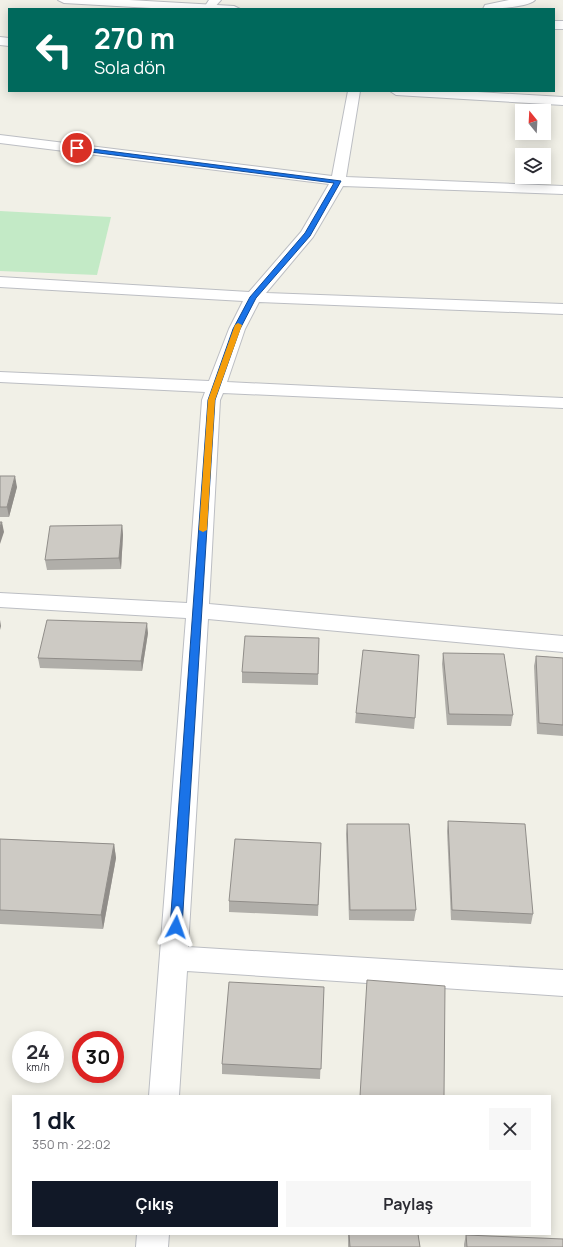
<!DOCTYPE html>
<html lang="tr">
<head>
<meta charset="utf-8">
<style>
  body { margin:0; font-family:Manrope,sans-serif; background:#f7f7f7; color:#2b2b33; height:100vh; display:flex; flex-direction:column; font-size:15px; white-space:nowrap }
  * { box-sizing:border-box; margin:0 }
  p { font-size:13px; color:#7c7c81 }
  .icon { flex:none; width:22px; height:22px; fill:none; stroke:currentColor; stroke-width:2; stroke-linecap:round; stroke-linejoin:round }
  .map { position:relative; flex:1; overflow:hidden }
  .sheet { position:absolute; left:12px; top:1095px; width:539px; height:140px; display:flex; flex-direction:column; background:#fff; border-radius:0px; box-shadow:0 2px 10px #0003 }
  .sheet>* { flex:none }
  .top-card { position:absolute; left:8px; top:8px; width:547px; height:84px; border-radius:0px; box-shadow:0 2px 10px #0003; background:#00695c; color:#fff; overflow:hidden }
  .needle { width:26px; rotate:342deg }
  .buttons { position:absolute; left:515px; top:104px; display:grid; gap:8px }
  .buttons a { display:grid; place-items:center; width:36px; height:36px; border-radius:0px; background:#fff; box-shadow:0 2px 10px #0003; font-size:20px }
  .speed { position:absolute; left:12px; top:1031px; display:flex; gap:8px; font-size:20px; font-weight:700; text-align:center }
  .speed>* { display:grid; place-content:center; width:52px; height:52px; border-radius:50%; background:#fff; box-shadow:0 2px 10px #0003; line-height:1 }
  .speed small { font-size:10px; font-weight:400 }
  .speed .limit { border:6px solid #d22; background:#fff; color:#111 }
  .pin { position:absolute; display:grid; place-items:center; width:34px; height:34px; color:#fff; margin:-17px; border:2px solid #fff; border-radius:50%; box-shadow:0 1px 4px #0007 }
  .me { position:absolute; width:44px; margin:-22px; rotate:4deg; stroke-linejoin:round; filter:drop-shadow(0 0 3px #0008) }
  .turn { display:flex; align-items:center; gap:14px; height:84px; padding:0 20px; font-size:18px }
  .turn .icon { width:52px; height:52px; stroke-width:2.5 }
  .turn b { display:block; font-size:28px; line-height:34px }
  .round { display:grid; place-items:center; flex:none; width:42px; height:42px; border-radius:0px; background:#f7f7f7 }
  .summary { display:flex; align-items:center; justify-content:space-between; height:68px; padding:0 20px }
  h1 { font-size:24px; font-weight:700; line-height:30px; color:#111827 }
  .action { display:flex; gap:8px; margin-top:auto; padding:8px 20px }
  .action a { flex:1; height:46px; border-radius:0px; background:#111827; color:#fff; font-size:16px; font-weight:700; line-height:46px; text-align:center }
  .action a+a { background:#f7f7f7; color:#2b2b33 }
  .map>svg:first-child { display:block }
  .green { fill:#c3eac6 }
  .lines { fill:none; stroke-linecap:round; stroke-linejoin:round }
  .minor-casing { stroke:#bcbec3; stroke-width:2 }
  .tertiary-casing { stroke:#bcbec3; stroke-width:2 }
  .minor { fill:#fff; fill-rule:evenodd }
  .tertiary { fill:#fff; fill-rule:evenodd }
  .wall { fill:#b0aea9 }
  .shaded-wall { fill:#908d89 }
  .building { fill:#cdcac4; stroke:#908d89 }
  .route { fill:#1a73e8; stroke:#114b97 }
  .slow { fill:#f59e0b }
</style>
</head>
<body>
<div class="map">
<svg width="563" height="1247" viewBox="0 0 563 1247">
  <rect width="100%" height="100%" fill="#f1f0e7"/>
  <path class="green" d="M0 211 111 217 97 275 0 271Z"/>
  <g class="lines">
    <g class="minor-casing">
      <g id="minor">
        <path d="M209 0H221L213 9H203Z"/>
        <path d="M509 0H535C529 7 494 9 483 9L485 5Z"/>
        <path d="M0 37 9 38V46L0 45Z"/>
        <path d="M348 91H360L346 177 563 186V194L343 186 313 237 266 293 563 304V314L259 302 245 329 227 382 563 398V408L223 393 220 400 209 604 563 636V652L208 619 188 947 563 970V996L187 971 179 1096H149L186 618 0 607V593L187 603 202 400 205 392 0 382V372L209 381 229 329 243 301 0 287V277L249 292 301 232 329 184 0 143V135L332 176Z"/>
        <path d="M390 91H461L563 97V105L396 95Z"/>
        <path d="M137 1234H169L168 1247H136Z"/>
      </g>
    </g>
    <g class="tertiary-casing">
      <g id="tertiary">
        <path d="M58 0H129L234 6 240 9H169L64 3Z"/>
        <rect x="554" y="21" width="9" height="8"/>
      </g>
    </g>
    <use href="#minor" class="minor"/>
    <use href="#tertiary" class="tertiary"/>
  </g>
  <g class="wall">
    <path d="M0 476 17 487 9 517H0Z"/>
    <path d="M122 525 123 535 121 569 47 570 45 560Z"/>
    <path d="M148 633 142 671 40 668 38 658Z"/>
    <path d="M319 638 318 685 242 683V672Z"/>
    <path d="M443 653 513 715 511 726 447 725 442 664Z"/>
    <path d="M536 656 563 658V736L537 734 534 666Z"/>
    <path d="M356 713 415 718 414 729 355 723Z"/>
    <path d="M448 821 533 914 531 924 451 920 447 831Z"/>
    <path d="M347 824 416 910 414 921 349 920 346 834Z"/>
    <path d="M0 839 114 844 116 858 103 929 0 924Z"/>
    <path d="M321 843 318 916 229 912V901Z"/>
    <path d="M324 987 320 1079 222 1074V1064Z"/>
    <path d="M348 1234H418L420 1247H348Z"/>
    <path d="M466 1235 563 1247H464V1244Z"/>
  </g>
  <g class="shaded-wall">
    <path d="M15 476 17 487 9 517 7 507Z"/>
    <path d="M2 522 4 532 0 544V527Z"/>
    <path d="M122 525 123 535 121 569 119 558Z"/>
    <path d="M0 620 1 626 0 630Z"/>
    <path d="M147 623 148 633 142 671 141 661Z"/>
    <path d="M114 844 116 858 103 929 101 915Z"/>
  </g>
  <g class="building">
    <path d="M0 476H15L7 507H0Z"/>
    <path d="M0 522H2L0 527Z"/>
    <path d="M122 525 119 558 45 560 50 526Z"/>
    <path d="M47 620 147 623 141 661 38 658Z"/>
    <path d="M245 636 319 638 318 674 242 672Z"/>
    <path d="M363 650 419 655 415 718 356 713Z"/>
    <path d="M443 653 504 654 513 715 449 714Z"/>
    <path d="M536 656 563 658V725L539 723Z"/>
    <path d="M448 821 525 824 533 914 452 910Z"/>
    <path d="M347 824H409L416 910H350Z"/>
    <path d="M0 839 114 844 101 915 0 910Z"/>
    <path d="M235 839 321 843 318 905 229 901Z"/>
    <path d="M367 980 445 986 444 1096H360Z"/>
    <path d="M229 982 324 987 321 1069 222 1064Z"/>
    <path d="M349 1234H418L420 1247H350Z"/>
    <path d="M466 1235 563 1239V1247H467Z"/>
  </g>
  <path class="route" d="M77 147 341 181 310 236 256 298 240 329 215 400 182 927 180 931 176 932 172 931 170 927 208 400 233 329 250 297 305 233 334 183 75 150Z"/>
  <path class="slow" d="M238 323 242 325 215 400 207 530 203 532 199 530 208 400 235 325Z"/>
</svg>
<div class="buttons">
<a><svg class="needle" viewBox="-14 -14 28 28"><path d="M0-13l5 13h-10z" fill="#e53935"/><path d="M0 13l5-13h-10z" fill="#7c7c81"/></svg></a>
<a><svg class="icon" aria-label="layers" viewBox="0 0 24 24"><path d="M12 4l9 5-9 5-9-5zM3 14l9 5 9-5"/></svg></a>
</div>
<div class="speed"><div>24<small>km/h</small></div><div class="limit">30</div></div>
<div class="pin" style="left:77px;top:148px;background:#d93025"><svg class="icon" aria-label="arrive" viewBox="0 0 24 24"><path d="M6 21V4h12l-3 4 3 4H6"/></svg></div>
<svg class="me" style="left:176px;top:927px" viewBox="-20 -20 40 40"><path d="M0-17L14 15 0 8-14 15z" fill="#1a73e8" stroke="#fff" stroke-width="4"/></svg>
<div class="top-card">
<div class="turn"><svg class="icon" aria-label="left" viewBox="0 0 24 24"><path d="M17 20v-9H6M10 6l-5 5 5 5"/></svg><div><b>270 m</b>Sola dön</div></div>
</div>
<section class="sheet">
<div class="summary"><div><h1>1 dk</h1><p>350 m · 22:02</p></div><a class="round"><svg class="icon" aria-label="close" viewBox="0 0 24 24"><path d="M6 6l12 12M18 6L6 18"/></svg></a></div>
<div class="action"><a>Çıkış</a><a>Paylaş</a></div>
</section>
</div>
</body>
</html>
